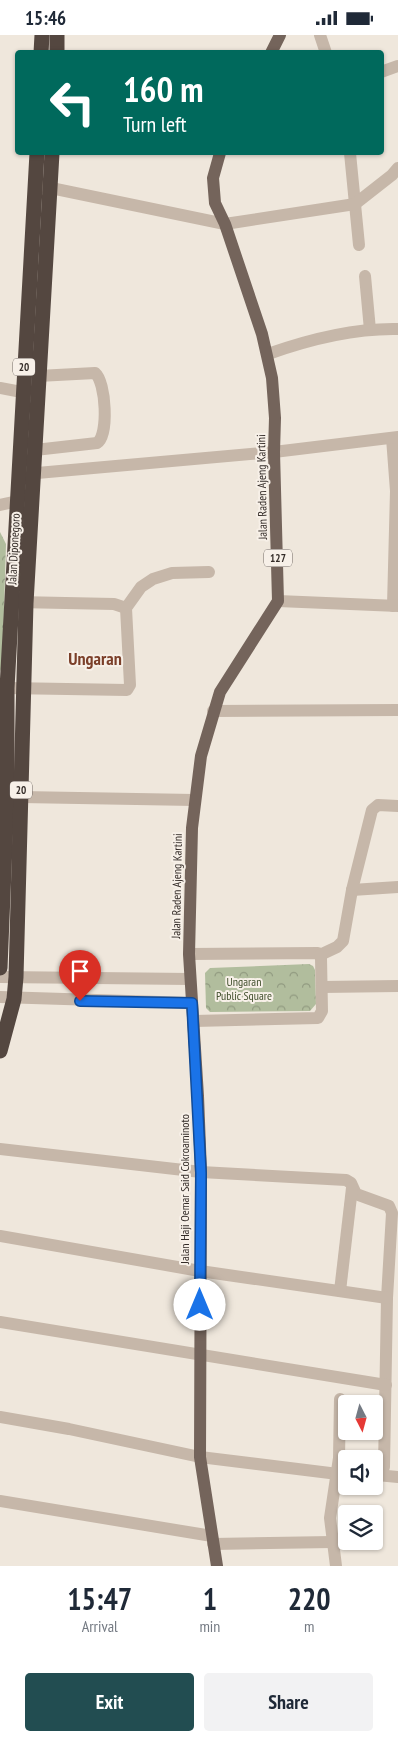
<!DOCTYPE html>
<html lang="en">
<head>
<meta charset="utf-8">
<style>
  body { margin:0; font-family:"PT Sans Narrow",sans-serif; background:#f2f2f3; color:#1f2937; height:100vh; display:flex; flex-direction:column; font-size:19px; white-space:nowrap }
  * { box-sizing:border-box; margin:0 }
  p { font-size:16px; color:#747a83 }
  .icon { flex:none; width:28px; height:28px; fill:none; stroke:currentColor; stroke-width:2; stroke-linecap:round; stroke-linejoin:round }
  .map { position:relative; height:1531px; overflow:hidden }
  .drawer { display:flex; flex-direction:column; background:#fff; flex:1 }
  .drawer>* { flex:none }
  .hud { position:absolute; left:15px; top:15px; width:369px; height:105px; border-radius:5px; box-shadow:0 1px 4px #0004; background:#00695c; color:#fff; overflow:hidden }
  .needle { width:32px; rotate:174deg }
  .controls { position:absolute; left:338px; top:1360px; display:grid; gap:10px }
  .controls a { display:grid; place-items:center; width:45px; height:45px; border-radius:5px; background:#fff; box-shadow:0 1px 4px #0004; font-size:25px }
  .pin { position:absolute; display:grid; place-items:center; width:42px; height:42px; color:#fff; margin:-51px -21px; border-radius:50% 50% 50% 0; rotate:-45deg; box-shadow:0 0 5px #0007 }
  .pin .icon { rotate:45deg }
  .me { position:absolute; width:55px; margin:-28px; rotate:0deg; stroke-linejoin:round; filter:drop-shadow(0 0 4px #0008) }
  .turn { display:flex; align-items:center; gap:18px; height:105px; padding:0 25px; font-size:22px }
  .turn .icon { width:65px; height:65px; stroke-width:2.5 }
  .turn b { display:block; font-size:35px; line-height:42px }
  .eta { display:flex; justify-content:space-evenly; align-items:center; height:85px; text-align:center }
  .eta b { font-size:30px; font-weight:600; line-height:35px }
  .button { display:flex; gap:10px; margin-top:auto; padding:10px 25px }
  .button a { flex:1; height:58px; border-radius:5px; background:#224d51; color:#fff; font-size:20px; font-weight:600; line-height:58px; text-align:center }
  .button a+a { background:#f2f2f3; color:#1f2937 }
  .status { display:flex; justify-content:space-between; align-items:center; height:35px; padding:0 25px; background:#fff; direction:ltr }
  .status svg { height:14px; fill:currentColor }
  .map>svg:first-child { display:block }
  .forest { fill:url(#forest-crowns) }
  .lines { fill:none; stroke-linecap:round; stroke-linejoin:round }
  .minor { stroke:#c6b7a9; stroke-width:12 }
  .major { stroke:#74645b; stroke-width:12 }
  .highway { stroke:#544740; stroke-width:15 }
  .route-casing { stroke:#114b97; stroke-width:12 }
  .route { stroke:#1a73e8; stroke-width:9 }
  .labels { text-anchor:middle; stroke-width:4; stroke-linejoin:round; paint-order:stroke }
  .shield { fill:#f7f0e8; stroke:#6e6762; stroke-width:1 }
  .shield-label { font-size:11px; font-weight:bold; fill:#342c28 }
  .street-label { font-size:12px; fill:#342c28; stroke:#f7f0e8 }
  .park-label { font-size:12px; fill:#42502e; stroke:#f7f0e8 }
  .district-label { font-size:18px; font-weight:bold; fill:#7b3f29; stroke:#f7f0e8 }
</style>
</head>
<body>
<div class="status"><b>15:46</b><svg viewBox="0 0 49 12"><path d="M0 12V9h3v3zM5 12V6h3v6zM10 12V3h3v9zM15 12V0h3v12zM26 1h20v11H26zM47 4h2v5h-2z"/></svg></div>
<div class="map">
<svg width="398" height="1531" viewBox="0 0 398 1531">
  <defs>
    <pattern id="forest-crowns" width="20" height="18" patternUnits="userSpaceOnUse" patternTransform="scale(1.25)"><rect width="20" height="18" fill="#b1bd9d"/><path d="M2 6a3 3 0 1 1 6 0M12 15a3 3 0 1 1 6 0" fill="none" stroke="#919a80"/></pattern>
  </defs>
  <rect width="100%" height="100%" fill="#efe7dc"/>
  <g class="forest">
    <path d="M0 497 6 509 2 639 0 634Z"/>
    <path d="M309 929 313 931 315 935 316 969 310 976 210 977 206 973 205 938 210 933Z"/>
  </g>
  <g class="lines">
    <g class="minor">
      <path d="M320 0 326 18"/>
      <path d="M381 37 398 31"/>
      <path d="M350 118 359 210"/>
      <path d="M40 152 51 153 225 189 355 169 392 140 398 133"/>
      <path d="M365 241 370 295"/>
      <path d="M268 319C310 304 353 293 398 294"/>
      <path d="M0 353 32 359"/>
      <path d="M392 403 396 456 393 571"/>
      <path d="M35 415 97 408C109 400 106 347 95 338L38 341"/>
      <path d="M26 439 274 417 398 402"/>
      <path d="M0 470 27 464"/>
      <path d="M278 566 398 571"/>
      <path d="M17 567 114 569 126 573"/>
      <path d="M7 653 127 655 130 650 126 573 141 552 153 544 172 538 209 537"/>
      <path d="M213 676 398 675"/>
      <path d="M21 762 194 765"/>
      <path d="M352 855 398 852"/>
      <path d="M189 919 318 918 321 923 322 976 318 983 194 986"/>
      <path d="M320 920 337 912 343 906 352 855 372 775 378 770 398 771"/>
      <path d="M0 942 190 944"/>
      <path d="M322 952 398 951"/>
      <path d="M0 962 192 968"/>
      <path d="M0 1114 201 1137 346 1145 351 1148 356 1159 389 1171 392 1178 387 1263 384 1432 382 1436 374 1441"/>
      <path d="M0 1201 200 1236 387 1263"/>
      <path d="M340 1256 352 1153"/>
      <path d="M0 1287 386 1350"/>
      <path d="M0 1382 69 1394 200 1422 346 1440"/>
      <path d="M377 1440 398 1442"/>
      <path d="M0 1466 212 1501"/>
      <path d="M213 1509 332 1507"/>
      <path d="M336 1531 330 1483 339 1423 340 1364"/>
    </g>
    <g class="major">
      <path d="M271 18 280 0"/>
      <path d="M217 1531 200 1422 201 1137 198 1061 189 919 192 793 201 721 220 657 278 566 274 417 275 383 272 343 262 299 225 189 215 168 213 143 220 118"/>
    </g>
    <g class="highway">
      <path d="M41 18 42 0"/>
      <path d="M57 18V0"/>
      <path d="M0 933 7 762V653L37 118"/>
      <path d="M0 1016 14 964 16 942 26 568 52 118"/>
    </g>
  </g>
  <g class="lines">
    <g class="route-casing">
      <path id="route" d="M80 966 192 968 201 1138 200 1270"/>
    </g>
    <use href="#route" class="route"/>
  </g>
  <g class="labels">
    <g class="shield">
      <rect x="13" y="323.5" width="22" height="17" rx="4"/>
      <rect x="264" y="514.5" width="28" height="17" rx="4"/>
      <rect x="10" y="746.5" width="22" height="17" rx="4"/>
    </g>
    <g class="shield-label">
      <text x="24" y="336">20</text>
      <text x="278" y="527">127</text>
      <text x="21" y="759">20</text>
    </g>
    <g class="street-label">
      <text transform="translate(262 452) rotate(-91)" y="4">Jalan Raden Ajeng Kartini</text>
      <text transform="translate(14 514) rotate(-87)" y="4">Jalan Diponegoro</text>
      <text transform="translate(177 851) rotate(-89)" y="4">Jalan Raden Ajeng Kartini</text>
      <text transform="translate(185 1154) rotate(-90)" y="4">Jalan Haji Oemar Said Cokroaminoto</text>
    </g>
    <g class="park-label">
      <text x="244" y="951">Ungaran<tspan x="244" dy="14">Public Square</tspan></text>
    </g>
    <g class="district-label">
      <text x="95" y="630">Ungaran</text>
    </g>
  </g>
</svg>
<div class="controls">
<a><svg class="needle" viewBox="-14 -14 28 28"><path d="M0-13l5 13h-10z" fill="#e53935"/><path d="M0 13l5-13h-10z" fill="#747a83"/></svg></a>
<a><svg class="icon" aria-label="sound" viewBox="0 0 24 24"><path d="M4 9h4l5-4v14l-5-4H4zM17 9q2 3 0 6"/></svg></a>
<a><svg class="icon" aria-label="layers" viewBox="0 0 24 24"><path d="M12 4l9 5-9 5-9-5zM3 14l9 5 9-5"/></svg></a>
</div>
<div class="pin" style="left:80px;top:966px;background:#d93025"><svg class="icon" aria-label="arrive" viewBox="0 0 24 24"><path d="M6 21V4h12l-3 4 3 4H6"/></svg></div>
<svg class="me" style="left:200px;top:1270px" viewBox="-20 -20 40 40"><circle r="19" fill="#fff"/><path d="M0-13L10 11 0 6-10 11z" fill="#1a73e8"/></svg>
<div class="hud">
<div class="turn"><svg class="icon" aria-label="left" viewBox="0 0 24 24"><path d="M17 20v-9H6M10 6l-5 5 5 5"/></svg><div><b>160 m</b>Turn left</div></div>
</div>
</div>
<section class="drawer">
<div class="eta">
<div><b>15:47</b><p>Arrival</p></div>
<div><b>1</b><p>min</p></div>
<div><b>220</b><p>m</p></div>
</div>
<div class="button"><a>Exit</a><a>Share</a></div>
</section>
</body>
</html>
